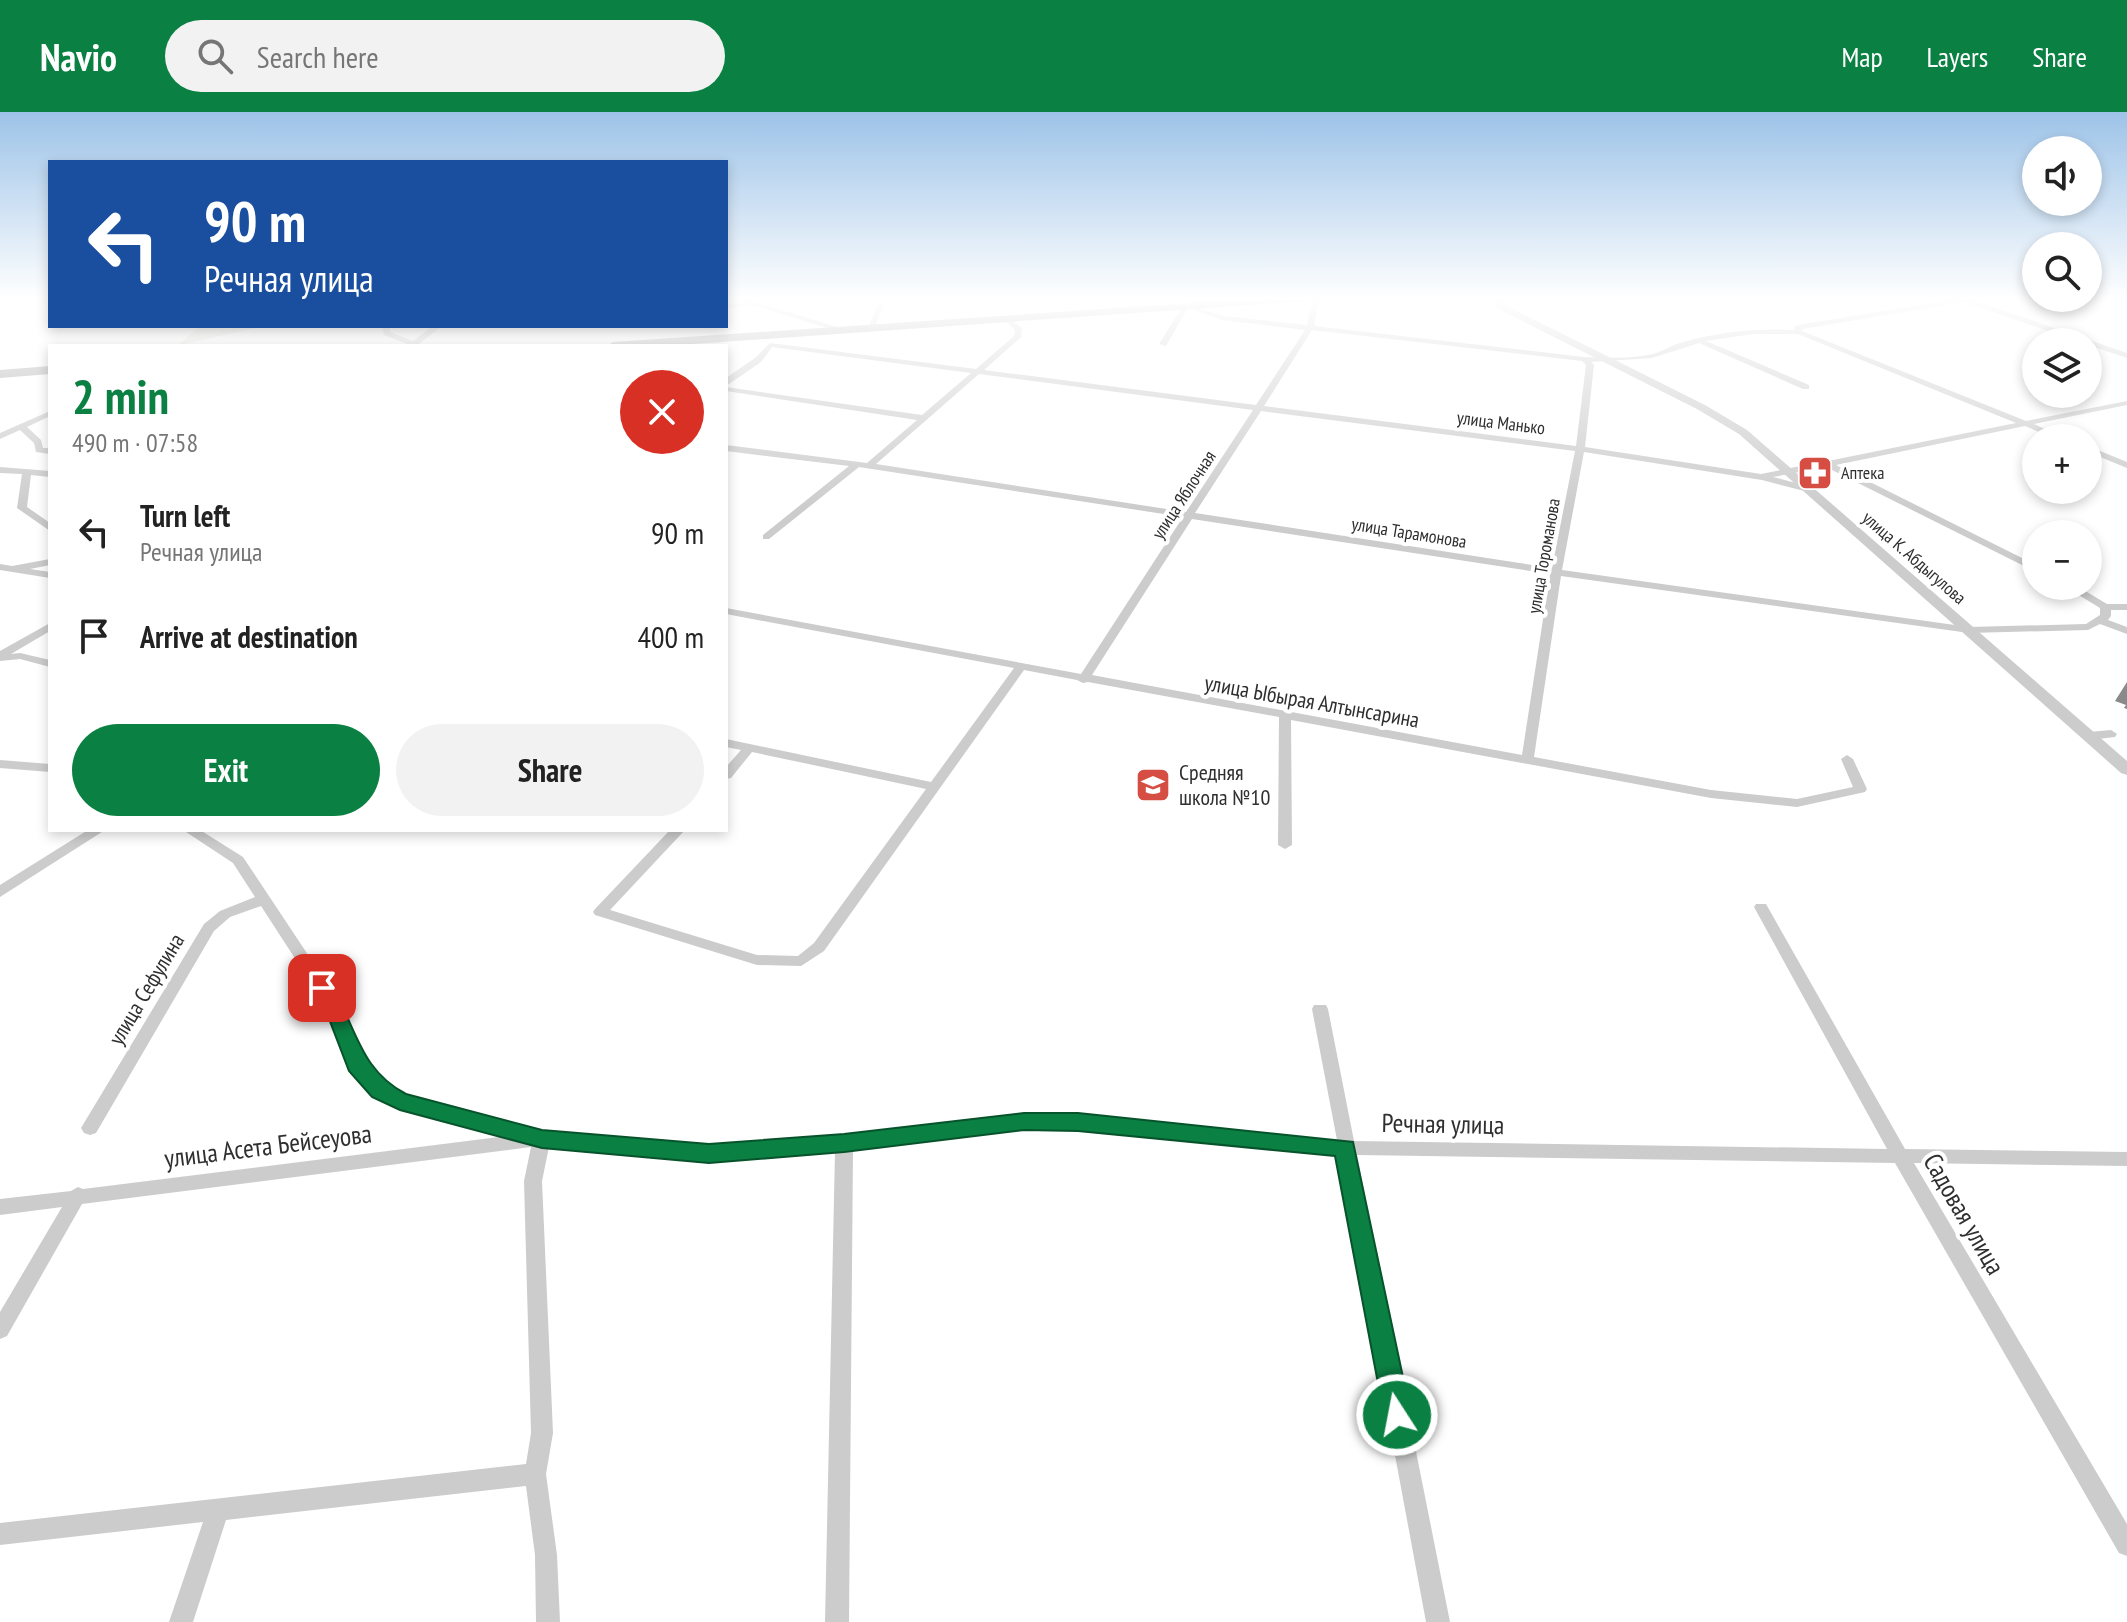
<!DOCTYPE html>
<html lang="en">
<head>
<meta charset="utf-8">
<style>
  body { margin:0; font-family:"PT Sans Narrow",sans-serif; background:#f2f2f2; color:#222; height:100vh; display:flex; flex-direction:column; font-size:30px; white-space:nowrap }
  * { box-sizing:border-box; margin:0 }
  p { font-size:26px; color:#767676 }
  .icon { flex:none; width:44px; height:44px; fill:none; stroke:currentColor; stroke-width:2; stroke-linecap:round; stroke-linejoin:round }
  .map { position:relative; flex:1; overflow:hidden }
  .side { position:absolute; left:48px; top:232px; width:680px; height:488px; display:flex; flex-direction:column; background:#fff; border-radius:0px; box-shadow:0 4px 12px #0003 }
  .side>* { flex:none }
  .guide { position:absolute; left:48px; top:48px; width:680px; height:168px; border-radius:0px; box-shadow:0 4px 12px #0003; background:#1a4fa0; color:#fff; overflow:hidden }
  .fabs { position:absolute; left:2022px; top:24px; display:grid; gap:16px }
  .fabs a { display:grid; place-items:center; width:80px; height:80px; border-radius:50%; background:#fff; box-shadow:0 4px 12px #0003; font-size:40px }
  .pin { position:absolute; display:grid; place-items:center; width:68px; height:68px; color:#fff; margin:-34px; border-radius:16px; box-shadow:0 4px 12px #0006 }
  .me { position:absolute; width:88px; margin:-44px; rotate:349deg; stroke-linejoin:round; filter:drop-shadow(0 0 6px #0008) }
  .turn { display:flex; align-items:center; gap:28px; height:168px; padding:0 24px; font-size:36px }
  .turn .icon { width:104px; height:104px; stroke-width:2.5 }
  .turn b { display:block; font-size:56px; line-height:68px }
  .round { display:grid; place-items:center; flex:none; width:84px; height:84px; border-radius:42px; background:#f2f2f2 }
  .headline { display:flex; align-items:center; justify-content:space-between; height:136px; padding:0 24px }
  h1 { font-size:48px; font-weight:800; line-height:60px; color:#0b8043 }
  .primary-button { display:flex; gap:16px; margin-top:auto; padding:16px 24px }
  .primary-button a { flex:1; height:92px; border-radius:48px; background:#0b8043; color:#fff; font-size:32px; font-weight:800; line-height:92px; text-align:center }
  .primary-button a+a { background:#f2f2f2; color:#222 }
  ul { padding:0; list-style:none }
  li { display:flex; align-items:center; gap:24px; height:104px; padding:0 24px }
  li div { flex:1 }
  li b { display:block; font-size:30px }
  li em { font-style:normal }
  header { display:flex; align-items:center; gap:48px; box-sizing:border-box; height:112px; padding:0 40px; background:#0b8043; color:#fff }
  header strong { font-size:38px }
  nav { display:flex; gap:44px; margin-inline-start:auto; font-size:28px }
  .search { width:560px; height:72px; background:#f2f2f2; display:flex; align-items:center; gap:20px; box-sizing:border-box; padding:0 28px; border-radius:44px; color:#767676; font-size:30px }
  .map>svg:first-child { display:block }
  .green { fill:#e4ebdf }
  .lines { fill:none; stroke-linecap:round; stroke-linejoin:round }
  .minor { fill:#ccc; fill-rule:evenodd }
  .tertiary { fill:#ccc; fill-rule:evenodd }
  .primary { fill:#a7a7a7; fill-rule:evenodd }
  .wall { fill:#8a8a8a }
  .route { fill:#0b8043; stroke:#07532c; stroke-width:2 }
  .labels { text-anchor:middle; stroke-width:8; stroke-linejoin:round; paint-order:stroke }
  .far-street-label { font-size:18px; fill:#2f2f2f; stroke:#fff }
  .far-poi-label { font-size:18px; fill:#2f2f2f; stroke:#fff; text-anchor:start }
  .street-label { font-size:22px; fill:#2f2f2f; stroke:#fff }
  .poi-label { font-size:22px; fill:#2f2f2f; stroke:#fff; text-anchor:start }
  .near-street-label { font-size:26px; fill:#2f2f2f; stroke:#fff }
</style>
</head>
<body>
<header>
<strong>Navio</strong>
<div class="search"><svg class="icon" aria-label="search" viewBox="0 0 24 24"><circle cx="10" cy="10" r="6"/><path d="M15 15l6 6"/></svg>Search here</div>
<nav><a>Map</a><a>Layers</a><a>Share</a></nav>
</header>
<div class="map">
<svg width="2127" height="1510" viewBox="0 0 2127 1510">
  <rect width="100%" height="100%" fill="#fff"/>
  <path class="green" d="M200 214H264L177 234Z"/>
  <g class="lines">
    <g class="minor">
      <path d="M734 186H743L847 218 840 220 753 193 726 196V192L746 191Z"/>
      <path d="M881 186H887L874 216 867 218Z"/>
      <path d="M1313 186H1319L1314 214 1584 245C1606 246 1631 247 1653 242 1663 239 1672 233 1683 230 1719 220 1757 216 1795 218L1794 215 1798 213 1960 186H1976L1973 188 2127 241V246L2088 233V230H2080L1964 190 1802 217V219L2026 309 2127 289V293L2034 312 2065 326H2053L2025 314 1836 353 2036 453V460L1826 355 1773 365 1811 375V379L1808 380 1762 368 1584 340 1562 458 1969 515 2086 512 2100 503V496L2064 474H2077L2107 492H2127V498H2111V504L2108 508 2127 515V522L2100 512 2088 518 1969 521 1561 464 1534 645 1711 678 1797 687 1853 675 1841 647 1847 643 1853 647 1867 677 1865 680 1797 695 1711 686 1291 608 1292 733 1285 737 1278 733 1279 605 1088 570 1083 571 1077 568 1024 558 824 839 801 854 757 853 595 803 593 800 595 797 670 718H685L610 798 757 843 798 844 814 831 926 677 752 640 731 666 726 667V655L741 638 726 635V627L931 670 1014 556 726 502V496L1081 562 1183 405 859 355 769 427H763V423L849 354 726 339V333L867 351 917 308 726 279V275L922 303 971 261 772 235 761 250 729 272H726V266L755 246 770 231 976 257 1014 224 1015 218 1002 206 1006 204 1022 216 1021 225 984 258 1256 293 1305 218 1223 208 1188 196 1166 234 1159 232 1184 192 1224 204 1307 213ZM1312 218 1582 249 1586 253 1576 334 1264 294ZM1753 222H1798L2016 311 1828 349 1824 347 1820 350 1761 362 1585 335 1594 253 1591 250 1652 246 1699 231 1803 277H1809V273L1706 229ZM979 262 1253 298 1186 400 876 352ZM1261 299 1575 339 1552 456 1195 401ZM1192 407 1550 462 1522 643 1092 563Z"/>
      <path d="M382 214H390V220L413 229 433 214H442L419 232 422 234H412L384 223Z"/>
      <path d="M50 299V304L27 315 41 328 43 336H50V342L36 340 34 331 20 318 0 327V321Z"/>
      <path d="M2088 334 2127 350V356L2088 340Z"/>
      <path d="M0 355 50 359V365L31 363 27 395 50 411V419L17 396 22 362 0 361Z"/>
      <path d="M50 447V453L30 457 50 460V466L0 458V452L12 454Z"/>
      <path d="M50 511V519L11 542 20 541 50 548V555L20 547 0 549V539Z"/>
      <path d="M2111 618 2117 622 2115 625 2089 628 2083 624 2089 620Z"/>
      <path d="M0 648 50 652V660L0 656Z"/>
      <path d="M88 718H105L0 785V773Z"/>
      <path d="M183 718H200L243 745 342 894 372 962 405 984 542 1020 709 1035 844 1024 1024 1002 1078 1003 1337 1028 1312 897 1314 893H1326L1328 897 1354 1029 1887 1037 1754 795 1756 792H1766L1905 1037 2127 1040V1054L1914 1051 2127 1412V1444L2119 1441 1895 1051 1357 1043 1450 1510H1426L1339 1042 1078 1017 1024 1016 853 1037 849 1510H825L835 1039 709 1049 549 1035 542 1069 553 1321 546 1362 557 1443 560 1510H536L535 1443 526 1374 226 1408 193 1510H169L203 1410 0 1433V1411L526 1352 531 1321 524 1069 531 1035 82 1092 7 1224 0 1227V1200L62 1095 0 1103V1087L71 1079 78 1075 83 1077 507 1024 394 994 359 970 329 899 261 794 230 805 214 819 96 1021 90 1023 84 1021 81 1016 84 1011 204 812 220 799 255 785 233 751Z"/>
    </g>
    <path class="tertiary" d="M1501 186 1505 193 1705 293 1747 318 2127 649V663L2121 661 1739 322 1697 297 1498 197 1493 187Z"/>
    <g class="primary">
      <path d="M1264 186H1312L1307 189 664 234H607L613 230Z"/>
      <path d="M1435 186H1545L1540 189H1440Z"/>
      <path d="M50 254V262L0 266V258Z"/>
    </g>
  </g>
  <path class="wall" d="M2127 570V597L2124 596 2126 593 2115 589Z"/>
  <linearGradient id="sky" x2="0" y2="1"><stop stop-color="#9dc3e8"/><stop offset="0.47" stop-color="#fff"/><stop offset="1" stop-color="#fff" stop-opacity="0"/></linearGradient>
  <rect width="2127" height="397" fill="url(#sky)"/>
  <path class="route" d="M322 868 329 871C357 913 358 957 406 982L542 1018 709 1032 844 1022 1024 1001H1078L1353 1030 1411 1303 1407 1312 1397 1316 1388 1312 1384 1303 1335 1044 1078 1019 1024 1018 844 1040 709 1051 542 1036 400 998 372 985 349 959 326 899 312 876Z"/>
  <defs>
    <g id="pharmacy-square" transform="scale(1.8)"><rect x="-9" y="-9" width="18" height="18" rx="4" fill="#d54d43" stroke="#fff"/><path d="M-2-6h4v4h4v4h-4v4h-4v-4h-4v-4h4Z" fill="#fff"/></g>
    <g id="school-square" transform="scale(1.8)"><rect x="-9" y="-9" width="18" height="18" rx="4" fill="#d54d43" stroke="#fff"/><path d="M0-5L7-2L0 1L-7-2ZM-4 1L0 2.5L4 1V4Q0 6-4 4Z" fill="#fff"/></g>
  </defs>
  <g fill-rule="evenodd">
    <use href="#pharmacy-square" x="1815" y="361"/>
    <use href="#school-square" x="1153" y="673"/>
  </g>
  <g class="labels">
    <g class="far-street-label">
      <text transform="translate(1501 311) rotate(7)" y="6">улица Манько</text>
      <text transform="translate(1184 383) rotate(-57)" y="6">улица Яблочная</text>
      <text transform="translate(1409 421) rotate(9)" y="6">улица Тарамонова</text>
      <text transform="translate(1544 444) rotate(-80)" y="6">улица Тороманова</text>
      <text transform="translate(1914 446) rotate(41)" y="6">улица К. Абдыгулова</text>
    </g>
    <g class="far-poi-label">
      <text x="1841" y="367">Аптека</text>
    </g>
    <g class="street-label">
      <text transform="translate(1312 589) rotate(10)" y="8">улица Ыбырая Алтынсарина</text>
      <text transform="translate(146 877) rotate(-59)" y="8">улица Сефулина</text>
    </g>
    <g class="poi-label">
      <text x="1179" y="668">Средняя<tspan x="1179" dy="25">школа №10</tspan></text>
    </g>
    <g class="near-street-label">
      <text transform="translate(1443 1012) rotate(1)" y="9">Речная улица</text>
      <text transform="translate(268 1034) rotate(-7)" y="9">улица Асета Бейсеуова</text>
      <text transform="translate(1964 1102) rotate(60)" y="9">Садовая улица</text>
    </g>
  </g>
</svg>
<div class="fabs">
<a><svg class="icon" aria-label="sound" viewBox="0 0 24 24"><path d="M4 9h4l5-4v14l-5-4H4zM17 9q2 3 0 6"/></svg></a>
<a><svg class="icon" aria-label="search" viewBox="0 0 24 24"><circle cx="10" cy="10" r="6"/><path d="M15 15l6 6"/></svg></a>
<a><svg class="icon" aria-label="layers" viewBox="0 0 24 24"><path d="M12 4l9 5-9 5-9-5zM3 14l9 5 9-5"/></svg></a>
<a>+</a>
<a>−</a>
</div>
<div class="pin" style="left:322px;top:876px;background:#d93025"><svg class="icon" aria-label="arrive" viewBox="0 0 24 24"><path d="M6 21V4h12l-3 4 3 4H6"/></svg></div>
<svg class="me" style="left:1397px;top:1303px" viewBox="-20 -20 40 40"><circle r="17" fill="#0b8043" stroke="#fff" stroke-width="3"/><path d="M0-11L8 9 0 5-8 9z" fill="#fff"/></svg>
<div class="guide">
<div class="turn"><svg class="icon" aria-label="left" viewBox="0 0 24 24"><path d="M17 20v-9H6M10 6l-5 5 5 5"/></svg><div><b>90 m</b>Речная улица</div></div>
</div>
<section class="side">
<div class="headline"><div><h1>2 min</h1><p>490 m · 07:58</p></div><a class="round" style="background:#d93025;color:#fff"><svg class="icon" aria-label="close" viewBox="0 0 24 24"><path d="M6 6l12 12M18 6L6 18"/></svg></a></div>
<ul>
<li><svg class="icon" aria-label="left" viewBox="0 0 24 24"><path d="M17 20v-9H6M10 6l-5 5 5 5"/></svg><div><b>Turn left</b><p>Речная улица</p></div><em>90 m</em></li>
<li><svg class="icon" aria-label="arrive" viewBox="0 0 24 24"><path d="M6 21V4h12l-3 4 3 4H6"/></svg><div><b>Arrive at destination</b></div><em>400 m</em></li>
</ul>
<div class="primary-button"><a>Exit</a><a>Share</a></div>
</section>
</div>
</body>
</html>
